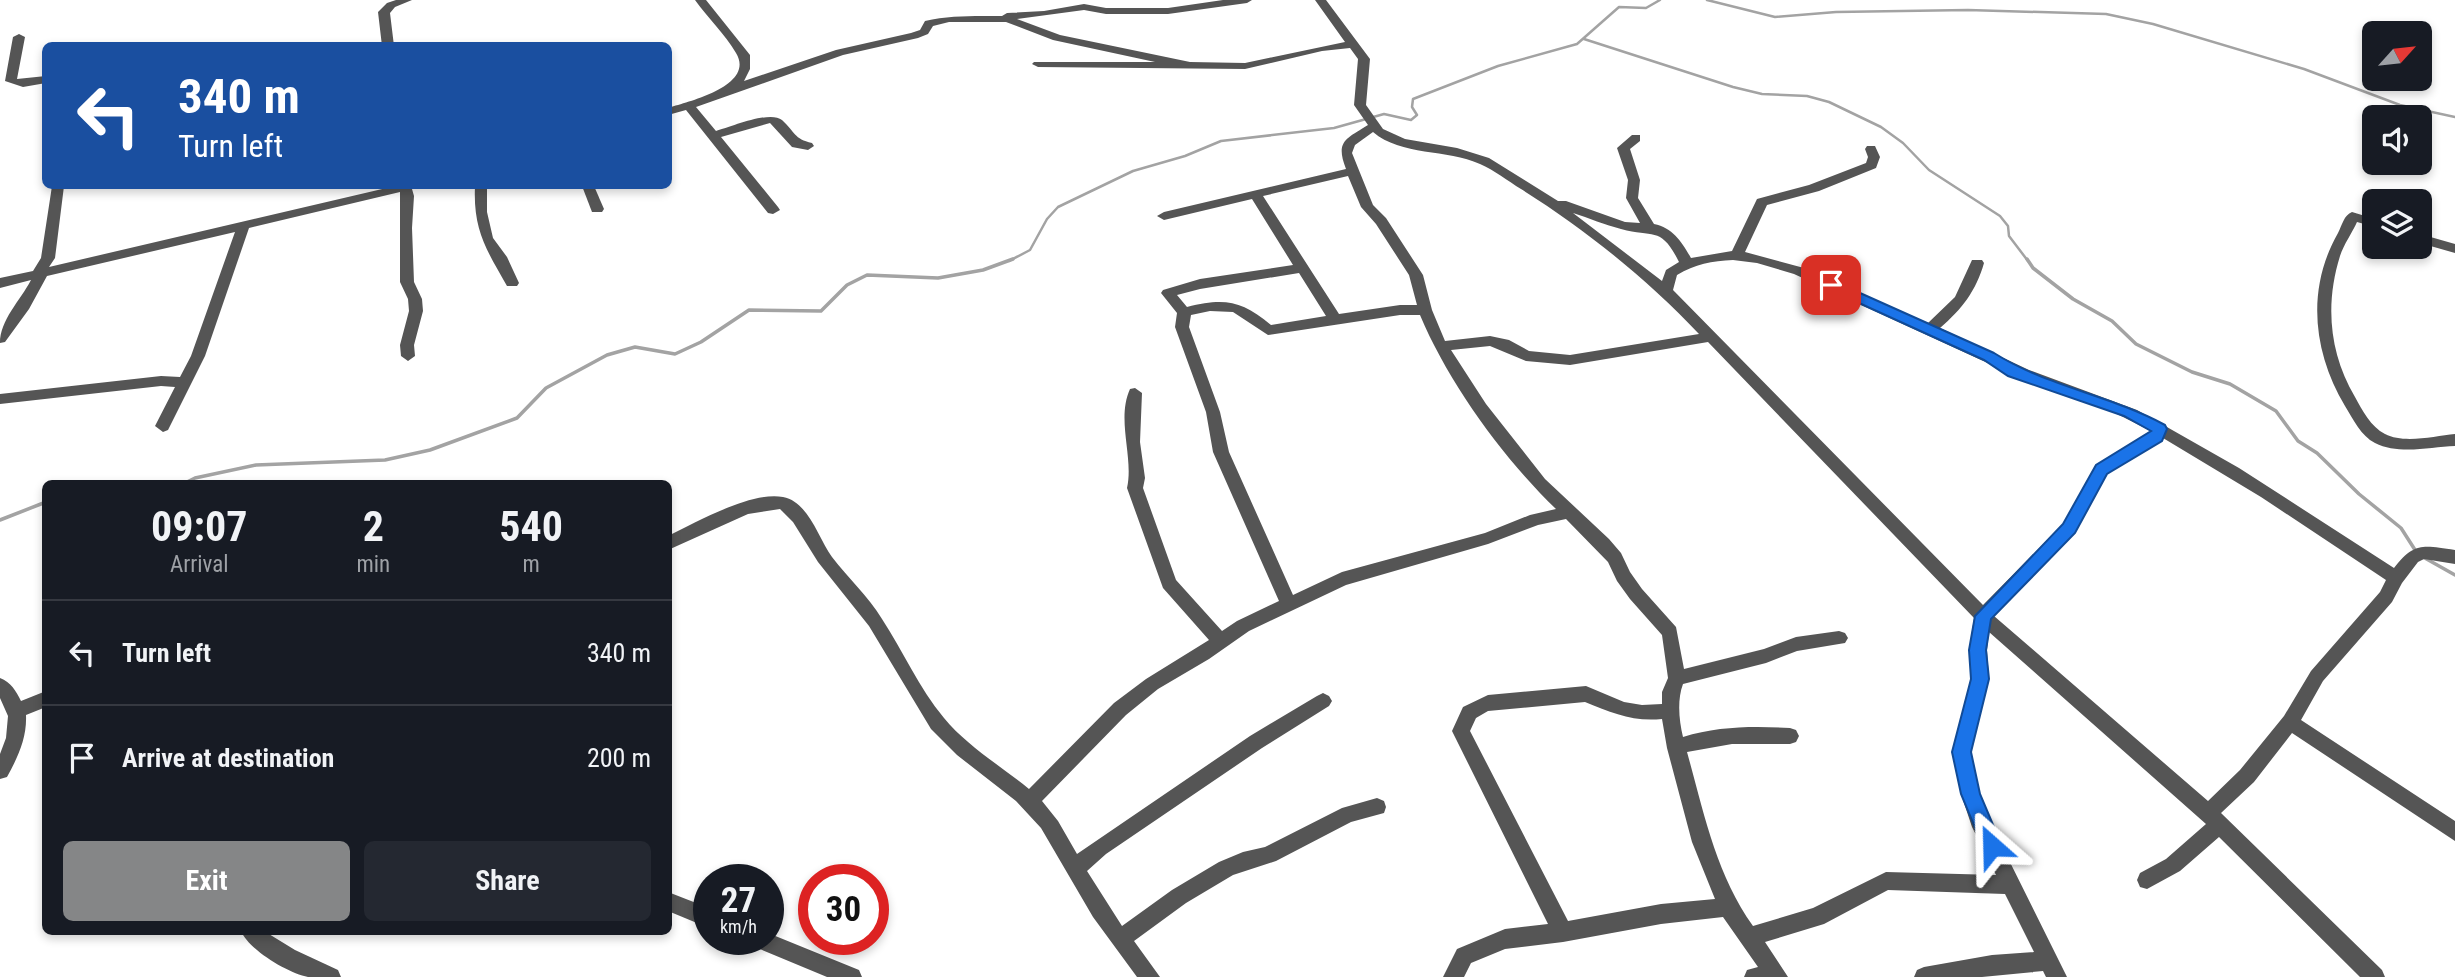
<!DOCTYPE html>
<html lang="en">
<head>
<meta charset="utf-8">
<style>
  body { margin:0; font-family:"Roboto Condensed",sans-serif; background:#242831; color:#f1f3f6; height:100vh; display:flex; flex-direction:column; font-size:26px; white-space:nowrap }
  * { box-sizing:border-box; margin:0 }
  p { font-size:23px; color:#9ea1a6 }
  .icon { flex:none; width:38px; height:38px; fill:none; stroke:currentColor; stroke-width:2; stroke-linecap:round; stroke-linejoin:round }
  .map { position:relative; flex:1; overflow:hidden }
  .sheet { position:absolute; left:42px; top:480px; width:630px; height:455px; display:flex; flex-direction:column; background:#171b24; border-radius:10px; box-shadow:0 4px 10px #0003 }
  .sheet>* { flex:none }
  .top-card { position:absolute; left:42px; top:42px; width:630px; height:147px; border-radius:10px; box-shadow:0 4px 10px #0003; background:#1a4fa0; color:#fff; overflow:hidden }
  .needle { width:46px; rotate:63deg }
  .controls { position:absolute; left:2362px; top:21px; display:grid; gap:14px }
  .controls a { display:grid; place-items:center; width:70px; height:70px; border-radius:10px; background:#171b24; box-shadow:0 4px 10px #0003; font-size:35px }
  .speed { position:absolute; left:693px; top:864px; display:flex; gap:14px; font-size:35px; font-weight:700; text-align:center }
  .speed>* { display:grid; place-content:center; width:91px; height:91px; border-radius:50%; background:#171b24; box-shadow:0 4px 10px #0003; line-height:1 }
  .speed small { font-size:18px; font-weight:400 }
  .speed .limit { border:10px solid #d22; background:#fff; color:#111 }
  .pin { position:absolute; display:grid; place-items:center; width:60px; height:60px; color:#fff; margin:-30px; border-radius:14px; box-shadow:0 4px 10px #0006 }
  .me { position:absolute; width:77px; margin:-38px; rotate:335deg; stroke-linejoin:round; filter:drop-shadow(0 0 5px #0008) }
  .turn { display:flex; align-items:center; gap:24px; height:147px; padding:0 21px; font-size:32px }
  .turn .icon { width:91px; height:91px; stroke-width:2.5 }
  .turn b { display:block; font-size:49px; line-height:60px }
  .eta { display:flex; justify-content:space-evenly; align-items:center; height:119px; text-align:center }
  .eta b { font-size:42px; font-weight:700; line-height:49px }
  .primary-button { display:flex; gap:14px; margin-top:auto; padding:14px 21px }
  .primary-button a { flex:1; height:80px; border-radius:10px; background:#858687; color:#fff; font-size:28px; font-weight:700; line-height:80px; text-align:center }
  .primary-button a+a { background:#242831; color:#f1f3f6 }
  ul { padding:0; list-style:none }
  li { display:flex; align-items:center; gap:21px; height:105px; padding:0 21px; border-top:2px solid #363941 }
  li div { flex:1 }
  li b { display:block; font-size:26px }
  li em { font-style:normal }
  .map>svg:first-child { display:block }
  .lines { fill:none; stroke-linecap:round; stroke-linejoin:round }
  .stream-far1 { stroke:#a3a3a3; stroke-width:2.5 }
  .stream { stroke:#a3a3a3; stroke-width:3.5 }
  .minor { fill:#555; fill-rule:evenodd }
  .route { fill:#1a73e8; stroke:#114b97; stroke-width:2 }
</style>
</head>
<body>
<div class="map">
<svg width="2455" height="977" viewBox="0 0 2455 977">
  <rect width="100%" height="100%" fill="#fff"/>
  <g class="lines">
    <g class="stream-far1">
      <path d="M1707 0 1775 17 1836 12 1968 10 2106 14 2153 24 2304 69 2400 105 2455 117"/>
      <path d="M1584 39 1733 87 1762 94 1807 96 1829 102 1881 127 1903 143 1929 170 2000 216 2008 226 2009 236 2028 261"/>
      <path d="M1009 261 1030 250 1047 219 1058 207 1133 171 1185 156 1221 141 1334 128 1384 114 1411 120 1417 115 1412 107 1413 99 1498 66 1577 44 1619 7 1646 8 1660 0"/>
    </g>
    <g class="stream">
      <path d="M2027 259 2033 268 2073 299 2112 321 2136 344 2192 372 2230 384 2276 411 2298 441 2317 453 2359 494 2401 528 2417 553"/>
      <path d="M185 483 195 478 256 465 385 460 430 450 517 418 546 388 607 355 635 347 675 354 701 342 749 310 821 311 847 285 867 275 938 278 983 270 1013 259"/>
      <path d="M0 520 46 502"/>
      <path d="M2423 557 2455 575"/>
    </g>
    <g class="minor">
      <path d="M396 0H412L395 7 390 13 394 46H382L378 12 387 3Z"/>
      <path d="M695 0H706L750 55V69L744 81 836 50 911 33 920 30 925 21C951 15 976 16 1002 16L1007 13 1044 11 1084 4 1106 8H1168L1223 0H1252L1247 3 1168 14H1106L1084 10 1017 19 1060 35 1190 62 1245 63 1345 42 1315 0H1326L1370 59 1366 105 1383 129 1405 139 1457 148 1489 158 1558 201H1566L1625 222 1640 223 1626 198 1628 180 1617 148 1632 135H1640V141L1630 149 1640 180 1638 198 1654 224C1673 228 1682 242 1691 258L1732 251 1757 199 1809 185 1866 163 1868 157 1865 149 1867 146H1875L1880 157 1876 168 1819 191 1767 205 1745 252 1804 268 1928 323 1955 297 1972 260H1982L1984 263C1976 291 1962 309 1940 328L2029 370 2137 410 2239 468 2394 568C2415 541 2424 546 2455 550V564L2424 559 2418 562 2402 583 2392 602 2323 681 2301 720 2455 821V841L2292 733 2254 782 2221 813 2382 970 2385 977H2360L2219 837 2180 871 2147 889 2140 887 2137 880 2140 873 2166 859 2206 824 1989 632 1987 650 1989 679 1971 752 1979 794 1991 824 2067 977H2046L2043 971 1982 977H1914L1917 970 1924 967 1992 955 2034 952 2005 894 1888 890 1824 924 1765 942 1788 977H1744L1747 970 1758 967 1723 917 1661 924 1563 942 1505 949 1471 963 1464 977H1443L1457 949 1505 929 1548 924 1452 731 1463 707 1488 695 1586 686 1624 702 1642 705 1662 704V692L1668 678 1662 635 1630 599 1617 581 1608 562 1566 519 1538 525 1488 544 1346 585 1249 631 1209 659 1158 689 1126 715 1042 801 1058 821 1077 854 1250 736 1317 696 1323 693 1329 696 1332 701 1329 706 1262 748 1106 854 1087 871 1122 926 1172 890 1219 862 1243 852 1265 847 1342 808 1377 798 1384 801 1386 807 1384 813 1351 822 1276 861 1233 875 1186 903 1134 941 1160 977H1137L1093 917 1041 828 1016 801 957 755 931 729 869 626 818 562 793 522 780 509 748 514 668 550V536C697 522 751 491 783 497 809 502 818 538 832 557 848 578 868 596 882 619 903 651 919 688 944 718 967 746 1001 766 1029 789L1114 703 1146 679 1209 640 1163 588 1127 488C1134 457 1116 420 1130 389L1135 388 1142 393 1140 442 1145 478 1143 488 1176 580 1222 631 1237 621 1279 601 1213 452 1206 412 1175 327 1177 313 1161 293 1163 290 1200 279 1293 265 1252 199 1164 220 1157 216 1164 212 1346 169C1335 141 1346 139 1368 125L1354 105 1358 59 1350 48 1322 51 1245 69 1038 67 1032 64 1034 62H1155L1053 40 1006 22H949L933 26 928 34 918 38 843 55 696 107 716 131C731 127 770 110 782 120 795 132 794 139 812 143L814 146 808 150 792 147 770 123 721 137 778 207 780 210 773 214 768 213 686 110 668 115V108C687 102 756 86 736 53 725 34 708 18 695 0ZM1373 132C1401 156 1447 149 1480 164 1494 170 1508 181 1521 189 1585 229 1647 279 1699 334L1570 355 1529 351 1509 340 1490 336 1445 341 1432 310 1423 275 1386 218 1373 205 1352 153 1355 145ZM1348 176 1361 207 1376 224 1409 275 1417 305H1400L1339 314 1263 196ZM1573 213C1589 218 1605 225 1621 229 1655 238 1661 226 1679 262L1666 270 1662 281ZM1733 260 1757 263 1794 274 2018 377 2109 410 2151 431 2150 434 2095 466 2063 524 1983 605 1673 290 1677 275C1695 264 1712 261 1733 260ZM1299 273 1326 316 1271 325C1241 300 1224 298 1187 307L1177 295 1200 289ZM1210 311 1233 312 1268 335 1400 315H1420C1448 382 1503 458 1556 509L1530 515 1485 533 1342 572 1293 595 1229 452 1220 412 1189 327 1191 315ZM1708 342 1974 618 1969 650 1971 679 1953 752 1961 794 1972 827 1996 875 1886 872 1813 908 1753 926C1716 874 1704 813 1687 752L1732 744H1790L1796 742 1799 736 1796 730 1790 728C1754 726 1718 726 1683 737 1679 721 1677 700 1683 684L1766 663 1797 651 1845 643 1848 638 1845 633 1839 631 1796 637 1764 649 1684 669 1676 627 1642 589 1630 572 1621 553 1609 539 1545 479 1486 404 1451 350 1490 346 1526 361 1570 365ZM2163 438 2261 497 2386 580 2380 592 2311 671 2284 716 2240 770 2208 801 1994 616 2075 532 2107 474ZM1585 702C1612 713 1633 722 1662 719L1667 748 1692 842 1715 899 1661 904 1568 921 1470 731 1476 718 1488 711Z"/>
      <path d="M19 34 25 37 17 79 46 76V83L23 87 5 81 13 37Z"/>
      <path d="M52 186H64L55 258 49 267 395 186H416L412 189 414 196 412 228 414 282 422 299 423 311 414 345 415 356 408 361 401 356 400 345 409 311 408 299 400 282V192L249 228 205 356 168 430 163 432 155 426 175 387 161 386 0 404V394L161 376 180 377 191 356 235 232 47 276 29 309 5 342 0 343C0 320 20 301 31 280L0 288V278L33 271 41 258Z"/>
      <path d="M475 186H487V212L493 238 507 257 519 283 517 286H507C486 249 473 230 475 186Z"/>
      <path d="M582 186H594L604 209 602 212H592Z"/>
      <path d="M2352 212 2375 219V227L2357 222C2352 233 2344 244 2340 256 2325 304 2329 353 2355 397 2362 410 2371 427 2385 434 2404 444 2435 436 2455 434V446C2430 447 2399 455 2375 443 2361 436 2353 419 2345 406 2313 352 2306 289 2338 233 2342 225 2344 215 2352 212Z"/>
      <path d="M2420 234 2455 244V253L2420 243Z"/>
      <path d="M0 678C11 682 16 691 21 701L46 691V707L26 715C27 738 18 757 7 777L0 779V754L6 738 8 716 0 698Z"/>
      <path d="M668 892 709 908V928L668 911Z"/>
      <path d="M241 931H264L295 950 338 970 341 977C331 977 318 977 308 977 288 973 249 950 241 931Z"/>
      <path d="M768 933 859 970 862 977H827L755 947 752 940H768Z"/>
    </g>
  </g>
  <path class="route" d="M1831 280 1994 353C2046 386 2110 395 2165 425L2167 429 2162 441 2107 474 2075 533 1991 619 1986 650 1989 679 1971 752 1980 794 2002 846 1999 852 1992 855 1985 852 1961 794 1952 752 1971 679 1969 650 1975 616 2063 524 2096 465 2151 431 2124 416 2008 376 1984 360 1826 288V282Z"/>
</svg>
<div class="controls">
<a><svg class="needle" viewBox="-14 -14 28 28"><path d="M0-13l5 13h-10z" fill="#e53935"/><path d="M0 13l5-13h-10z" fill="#9ea1a6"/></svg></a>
<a><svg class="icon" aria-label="sound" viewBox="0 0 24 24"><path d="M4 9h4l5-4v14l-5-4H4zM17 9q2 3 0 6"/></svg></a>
<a><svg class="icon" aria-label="layers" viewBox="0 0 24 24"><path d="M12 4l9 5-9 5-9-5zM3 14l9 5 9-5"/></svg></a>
</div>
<div class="speed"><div>27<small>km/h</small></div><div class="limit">30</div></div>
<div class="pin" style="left:1831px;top:285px;background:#d93025"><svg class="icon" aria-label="arrive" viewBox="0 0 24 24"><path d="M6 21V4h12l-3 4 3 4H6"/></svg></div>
<svg class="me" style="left:1992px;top:846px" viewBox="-20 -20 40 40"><path d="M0-17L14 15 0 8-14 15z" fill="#1a73e8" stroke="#fff" stroke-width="4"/></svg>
<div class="top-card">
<div class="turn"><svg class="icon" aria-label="left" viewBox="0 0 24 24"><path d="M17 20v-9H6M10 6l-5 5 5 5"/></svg><div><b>340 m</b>Turn left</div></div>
</div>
<section class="sheet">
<div class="eta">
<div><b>09:07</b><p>Arrival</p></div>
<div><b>2</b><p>min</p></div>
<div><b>540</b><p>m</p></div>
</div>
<ul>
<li><svg class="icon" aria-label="left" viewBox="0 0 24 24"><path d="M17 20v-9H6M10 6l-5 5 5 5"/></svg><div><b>Turn left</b></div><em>340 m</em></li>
<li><svg class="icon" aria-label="arrive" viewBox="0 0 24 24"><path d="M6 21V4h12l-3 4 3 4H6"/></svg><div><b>Arrive at destination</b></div><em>200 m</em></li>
</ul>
<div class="primary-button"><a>Exit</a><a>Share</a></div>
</section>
</div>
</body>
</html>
